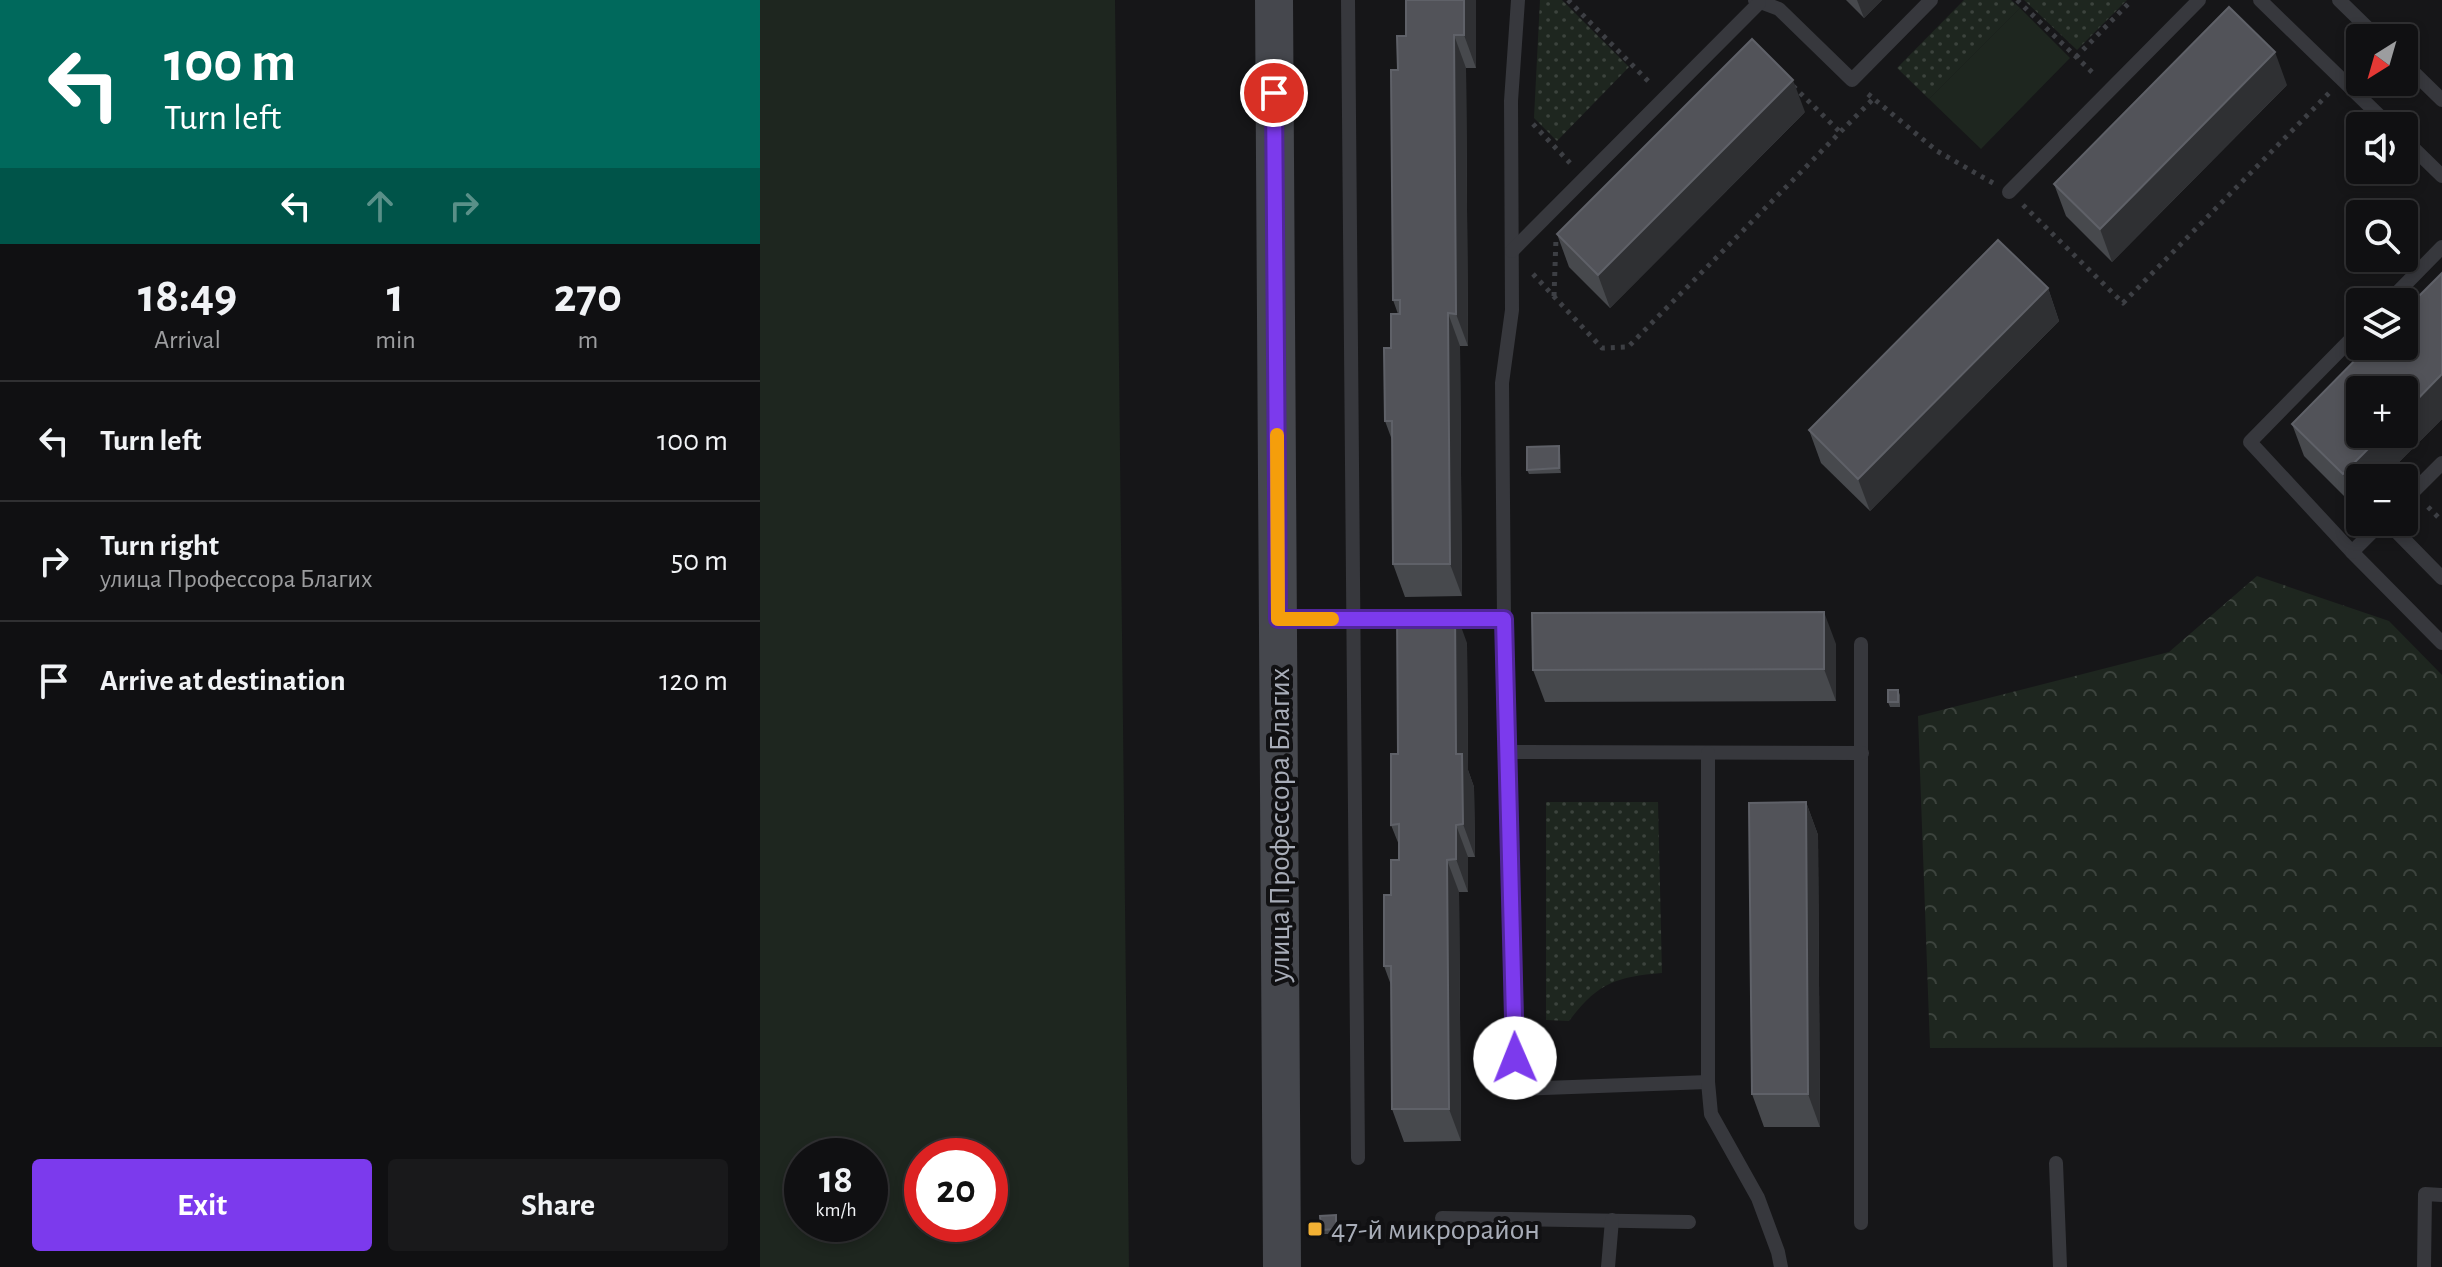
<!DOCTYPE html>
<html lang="en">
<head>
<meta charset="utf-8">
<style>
  body { margin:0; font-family:"Alegreya Sans",sans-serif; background:#19191b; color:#f1f3f6; height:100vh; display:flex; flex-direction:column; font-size:30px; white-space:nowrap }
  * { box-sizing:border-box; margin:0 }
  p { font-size:26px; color:#9c9d9f }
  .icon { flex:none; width:44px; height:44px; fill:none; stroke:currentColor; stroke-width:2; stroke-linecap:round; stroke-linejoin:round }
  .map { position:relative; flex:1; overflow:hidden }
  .panel { display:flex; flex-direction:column; background:#101012; width:760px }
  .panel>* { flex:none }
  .guide { background:#00695c; color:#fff; overflow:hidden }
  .needle { width:52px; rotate:217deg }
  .controls { position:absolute; left:1586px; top:24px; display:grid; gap:16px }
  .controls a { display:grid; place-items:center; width:72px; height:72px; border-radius:8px; background:#101012; box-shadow:0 4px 12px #0003,0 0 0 2px #303032; font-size:40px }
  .speed { position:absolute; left:24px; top:1138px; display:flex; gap:16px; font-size:40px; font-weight:700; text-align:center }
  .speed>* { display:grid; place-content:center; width:104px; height:104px; border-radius:50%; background:#101012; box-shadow:0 4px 12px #0003,0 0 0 2px #303032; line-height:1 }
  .speed small { font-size:20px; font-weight:400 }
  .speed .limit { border:12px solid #d22; background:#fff; color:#111 }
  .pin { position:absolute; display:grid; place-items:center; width:68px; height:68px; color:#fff; margin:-34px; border:4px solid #fff; border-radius:50%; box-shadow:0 2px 8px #0007 }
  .me { position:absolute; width:88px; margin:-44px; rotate:359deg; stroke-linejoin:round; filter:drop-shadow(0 0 6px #0008) }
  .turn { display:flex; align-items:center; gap:28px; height:168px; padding:0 32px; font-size:36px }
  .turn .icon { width:104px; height:104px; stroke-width:2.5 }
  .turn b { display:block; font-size:56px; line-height:68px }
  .lanes { display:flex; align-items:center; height:76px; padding:0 32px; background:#0003; justify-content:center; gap:40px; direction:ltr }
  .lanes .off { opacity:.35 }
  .eta { display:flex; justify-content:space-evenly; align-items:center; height:136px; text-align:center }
  .eta b { font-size:48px; font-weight:600; line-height:56px }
  .primary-button { display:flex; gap:16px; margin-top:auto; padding:16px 32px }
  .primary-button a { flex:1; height:92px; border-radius:8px; background:#7c3aed; color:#fff; font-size:32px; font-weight:600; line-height:92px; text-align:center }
  .primary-button a+a { background:#19191b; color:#f1f3f6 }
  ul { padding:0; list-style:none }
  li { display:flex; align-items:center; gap:24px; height:120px; padding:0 32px; border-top:2px solid #303032 }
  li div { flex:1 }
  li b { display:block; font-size:30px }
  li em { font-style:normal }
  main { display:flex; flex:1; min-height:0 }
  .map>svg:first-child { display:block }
  .grass { fill:#1e261f; fill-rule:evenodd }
  .forest { fill:url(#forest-crowns) }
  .park { fill:url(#park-dots) }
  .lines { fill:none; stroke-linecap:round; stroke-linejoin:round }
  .path { stroke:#3d3f44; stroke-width:5; stroke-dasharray:4 6; stroke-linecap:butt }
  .service { stroke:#37383d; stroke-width:14 }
  .secondary { stroke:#45474d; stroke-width:38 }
  .wall { fill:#47494d }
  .shaded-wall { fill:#2f3033 }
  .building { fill:#525359; stroke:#5f6168; stroke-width:2 }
  .route-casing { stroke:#51269a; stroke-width:20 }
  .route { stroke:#7c3aed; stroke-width:14 }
  .slow { stroke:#f59e0b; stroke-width:14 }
  .poi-dot { fill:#f2b134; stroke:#111113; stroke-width:3 }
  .labels { text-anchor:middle; stroke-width:8; stroke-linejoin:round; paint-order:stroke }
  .street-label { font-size:30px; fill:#a8adb8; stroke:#111113 }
  .poi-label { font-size:30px; fill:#a8adb8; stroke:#111113; text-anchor:start }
</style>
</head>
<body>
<main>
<section class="panel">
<div class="guide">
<div class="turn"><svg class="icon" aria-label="left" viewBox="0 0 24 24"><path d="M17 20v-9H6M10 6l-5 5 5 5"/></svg><div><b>100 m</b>Turn left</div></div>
<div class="lanes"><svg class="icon" aria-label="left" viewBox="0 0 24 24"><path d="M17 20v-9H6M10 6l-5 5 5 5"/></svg><svg class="icon off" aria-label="ahead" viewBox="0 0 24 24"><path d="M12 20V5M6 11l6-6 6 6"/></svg><svg class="icon off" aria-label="right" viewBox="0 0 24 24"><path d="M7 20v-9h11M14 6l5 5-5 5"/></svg></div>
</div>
<div class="eta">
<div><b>18:49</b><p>Arrival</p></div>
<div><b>1</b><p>min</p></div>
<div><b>270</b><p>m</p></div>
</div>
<ul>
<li><svg class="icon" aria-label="left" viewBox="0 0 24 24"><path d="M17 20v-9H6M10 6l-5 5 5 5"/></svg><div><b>Turn left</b></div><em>100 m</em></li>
<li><svg class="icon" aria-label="right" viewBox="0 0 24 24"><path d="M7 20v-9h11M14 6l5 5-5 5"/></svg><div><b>Turn right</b><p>улица Профессора Благих</p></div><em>50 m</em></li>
<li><svg class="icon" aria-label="arrive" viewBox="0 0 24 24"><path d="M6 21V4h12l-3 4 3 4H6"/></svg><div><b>Arrive at destination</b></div><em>120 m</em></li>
</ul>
<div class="primary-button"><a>Exit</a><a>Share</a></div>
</section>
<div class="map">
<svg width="1682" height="1267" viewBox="0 0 1682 1267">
  <defs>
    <pattern id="forest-crowns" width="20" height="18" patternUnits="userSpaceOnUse" patternTransform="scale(2)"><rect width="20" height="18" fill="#1e261f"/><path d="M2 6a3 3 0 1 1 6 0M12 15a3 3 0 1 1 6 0" fill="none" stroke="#3c433d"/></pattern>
    <pattern id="park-dots" width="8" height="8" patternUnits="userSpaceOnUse" patternTransform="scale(2)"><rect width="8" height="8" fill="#1e261f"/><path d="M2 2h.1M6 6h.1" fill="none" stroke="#3c433d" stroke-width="1.8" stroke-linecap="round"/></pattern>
  </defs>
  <rect width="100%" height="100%" fill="#161618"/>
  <g class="grass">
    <path d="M0 0H355L369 1267H0ZM42 1156H110V1224H42ZM162 1156H230V1224H162Z"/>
    <path d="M1260 8 1310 58 1221 149 1169 99Z"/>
  </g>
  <path class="forest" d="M1497 576 1629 621 1682 675V1047L1170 1048 1158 716 1409 652Z"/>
  <g class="park">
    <path d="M780 0H802L869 67 797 141 774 118Z"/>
    <path d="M1204 0H1251L1260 8 1169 99 1137 68Z"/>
    <path d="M1264 0H1367L1317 50Z"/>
    <path d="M786 802H898L902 973C855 977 838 983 809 1021L786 1020Z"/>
  </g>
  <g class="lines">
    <g class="path">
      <path d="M808 0 890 83"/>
      <path d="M1257 0 1335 75"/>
      <path d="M1316 57 1372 0"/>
      <path d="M1033 86 1080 132"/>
      <path d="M1108 94 1177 151 1233 183"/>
      <path d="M773 124 810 163"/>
      <path d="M1263 205 1363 303 1569 93"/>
      <path d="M773 274 842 348 868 347 1113 99"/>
      <path d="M794 296 796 238"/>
      <path d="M1668 507 1682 521"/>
    </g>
    <g class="service">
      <path d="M588 0 598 1158"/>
      <path d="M758 0 751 101 752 310 742 383 744 619 755 1089 948 1082"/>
      <path d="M995 0 1019 9 1092 80 1171 0"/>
      <path d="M1500 0 1630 126"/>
      <path d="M1579 0 1618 38"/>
      <path d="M1644 63 1682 100"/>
      <path d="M1644 139 1682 176"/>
      <path d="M1249 192 1439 0"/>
      <path d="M752 251 999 3"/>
      <path d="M1628 302 1682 247"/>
      <path d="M1600 330 1490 442 1592 552 1682 643"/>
      <path d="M1644 501 1682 463"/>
      <path d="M1627 522 1682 578"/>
      <path d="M1592 552 1622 522"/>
      <path d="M520 619H655"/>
      <path d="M680 619H744"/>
      <path d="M1101 644V1223"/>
      <path d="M748 752 1102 753"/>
      <path d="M948 753V1082L951 1114 998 1198 1018 1252 1021 1267"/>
      <path d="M1296 1163 1300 1267"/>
      <path d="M682 1218 929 1222"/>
      <path d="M848 1267 852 1220"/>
      <path d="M1664 1267 1665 1194 1682 1195"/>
    </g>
    <path class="secondary" d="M514 0 522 1267"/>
  </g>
  <g class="wall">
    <path d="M716 0V68H706L708 346H700L702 596 645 597 633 564 632 440 625 421 631 348 638 314 633 300 646 36Z"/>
    <path d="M1086 0H1122L1104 18Z"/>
    <path d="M1527 85 1352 262 1306 216 1294 184Z"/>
    <path d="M1045 112 850 308 809 267 797 234Z"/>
    <path d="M1288 288 1299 321 1110 511 1061 463 1049 430Z"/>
    <path d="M1682 419 1623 478H1600V502L1595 507 1544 456 1532 424Z"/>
    <path d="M799 446 800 451 801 473 769 474 767 470Z"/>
    <path d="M707 643 708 770 714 787 715 857H708V892H699L701 1141 644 1142 632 1109 631 985 624 966 631 895 639 860V845L631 825Z"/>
    <path d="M1076 644V701L785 702 773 670Z"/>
    <path d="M1138 690 1140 695V707H1130L1128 702Z"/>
    <path d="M1046 802 1058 835 1060 1127H1004L992 1094Z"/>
    <path d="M577 1220 578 1234H563L561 1230Z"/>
  </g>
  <g class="shaded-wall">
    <path d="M704 0H716V68L704 35Z"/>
    <path d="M1097 0H1122L1104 18Z"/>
    <path d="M694 35 706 68 708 346 696 314Z"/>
    <path d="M1515 52 1527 85 1352 262 1340 229Z"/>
    <path d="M1033 80 1045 112 850 308 838 275Z"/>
    <path d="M1288 288 1299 321 1110 511 1098 479Z"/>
    <path d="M688 313 700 346 702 596 690 564Z"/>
    <path d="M1682 374V419L1623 478H1600V502L1595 507 1583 474 1623 434H1644V413Z"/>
    <path d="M799 446 800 451 801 473 799 468Z"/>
    <path d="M695 610 707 643 708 770 714 787 715 857 703 824 696 754Z"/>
    <path d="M1064 612 1076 644V701L1064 669Z"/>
    <path d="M1046 802 1058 835 1060 1127 1048 1094Z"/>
    <path d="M696 825 708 857V892L696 859Z"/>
    <path d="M687 860 699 892 701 1141 689 1109Z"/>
  </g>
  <g class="building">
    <path d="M646 0H704V35H694L696 314 688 313 690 564H633L632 421H625L624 348H631V314H640V300H633L631 70H638L637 36H646Z"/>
    <path d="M1469 7 1515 52 1340 229 1294 184Z"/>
    <path d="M992 39 1033 80 838 275 797 234Z"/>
    <path d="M1238 240 1288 288 1098 479 1049 430Z"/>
    <path d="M1682 273V374L1644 413V390H1600V434H1623L1583 474 1532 424 1609 346H1644V311Z"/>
    <path d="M799 446V468L767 470V447Z"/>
    <path d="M695 610 696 754H702L703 824 696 825V859L687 860 689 1109H632L631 966H624V895H631V860H639V824L631 825V754H638L637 611Z"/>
    <path d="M1064 612V669L773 670 772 613Z"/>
    <rect x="1128" y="690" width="10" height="12"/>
    <path d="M1046 802 1048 1094H992L989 803Z"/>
    <path d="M576 1215V1229L561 1230 560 1216Z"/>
  </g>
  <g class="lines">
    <g class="route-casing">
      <path id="route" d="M514 93 518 619H744L755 1058"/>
    </g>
    <use href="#route" class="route"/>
    <path class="slow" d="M517 435 518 619H572"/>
  </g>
  <rect class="poi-dot" x="547" y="1221" width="16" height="16" rx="4"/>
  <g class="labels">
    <g class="street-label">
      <text transform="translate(519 825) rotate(-90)" y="10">улица Профессора Благих</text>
    </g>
    <g class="poi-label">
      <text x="571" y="1239">47-й микрорайон</text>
    </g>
  </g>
</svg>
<div class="controls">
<a><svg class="needle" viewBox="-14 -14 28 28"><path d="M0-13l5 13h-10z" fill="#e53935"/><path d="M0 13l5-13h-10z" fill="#9c9d9f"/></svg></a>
<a><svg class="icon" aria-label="sound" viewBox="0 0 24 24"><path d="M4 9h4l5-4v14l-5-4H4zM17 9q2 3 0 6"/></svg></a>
<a><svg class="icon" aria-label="search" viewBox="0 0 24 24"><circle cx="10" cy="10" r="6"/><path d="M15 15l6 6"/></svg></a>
<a><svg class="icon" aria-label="layers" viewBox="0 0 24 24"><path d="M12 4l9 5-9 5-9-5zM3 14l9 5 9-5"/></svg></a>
<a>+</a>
<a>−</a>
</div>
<div class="speed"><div>18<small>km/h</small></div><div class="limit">20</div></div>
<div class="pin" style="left:514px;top:93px;background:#d93025"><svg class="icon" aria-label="arrive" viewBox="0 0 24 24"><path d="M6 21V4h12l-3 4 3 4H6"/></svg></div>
<svg class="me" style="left:755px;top:1058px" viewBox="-20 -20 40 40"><circle r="19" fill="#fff"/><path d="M0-13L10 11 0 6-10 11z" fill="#7c3aed"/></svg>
</div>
</main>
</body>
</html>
